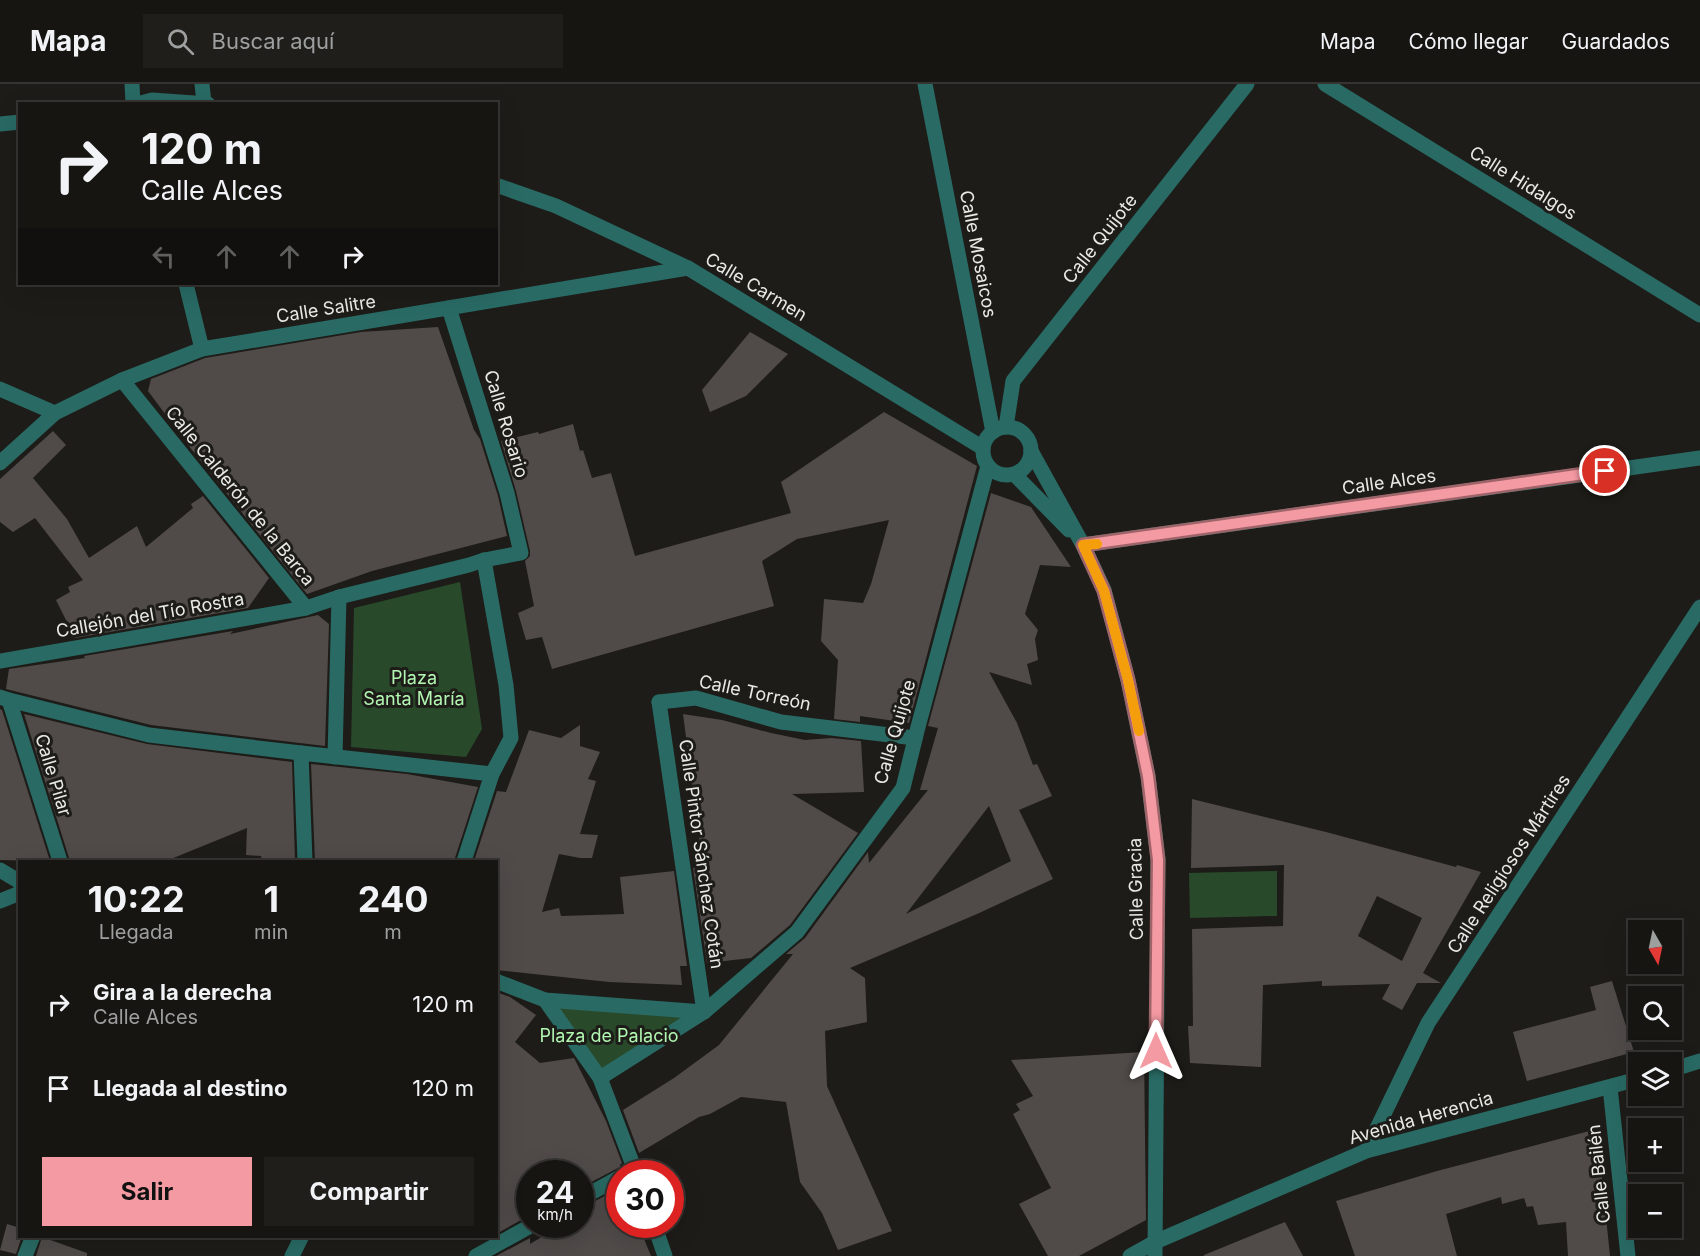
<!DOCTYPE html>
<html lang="es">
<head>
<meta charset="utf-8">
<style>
  body { margin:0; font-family:Inter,sans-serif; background:#1f1e1b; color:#f1f3f6; height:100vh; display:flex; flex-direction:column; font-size:22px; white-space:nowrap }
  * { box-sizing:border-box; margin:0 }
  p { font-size:20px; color:#9e9f9f }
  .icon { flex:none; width:33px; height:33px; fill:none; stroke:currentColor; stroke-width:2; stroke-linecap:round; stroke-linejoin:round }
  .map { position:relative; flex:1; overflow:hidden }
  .sheet { position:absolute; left:18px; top:776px; width:480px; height:378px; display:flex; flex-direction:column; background:#161512; border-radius:0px; box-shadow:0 6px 24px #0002,0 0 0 2px #353432 }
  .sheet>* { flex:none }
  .hud { position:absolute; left:18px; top:18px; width:480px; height:183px; border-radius:0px; box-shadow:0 6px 24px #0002,0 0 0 2px #353432; background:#161512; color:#f1f3f6; overflow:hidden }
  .needle { width:39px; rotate:171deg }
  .controls { position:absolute; left:1628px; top:836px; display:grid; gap:12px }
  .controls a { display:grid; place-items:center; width:54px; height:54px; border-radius:0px; background:#161512; box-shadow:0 6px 24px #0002,0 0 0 2px #353432; font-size:30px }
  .speed { position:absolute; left:516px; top:1076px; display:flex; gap:12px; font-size:30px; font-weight:700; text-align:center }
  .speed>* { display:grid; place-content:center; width:78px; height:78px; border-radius:50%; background:#161512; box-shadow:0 6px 24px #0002,0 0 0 2px #353432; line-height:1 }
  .speed small { font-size:15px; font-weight:400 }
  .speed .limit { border:9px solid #d22; background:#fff; color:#111 }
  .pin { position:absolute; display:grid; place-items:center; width:51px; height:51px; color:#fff; margin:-26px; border:3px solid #fff; border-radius:50%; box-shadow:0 2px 6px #0007 }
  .me { position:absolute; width:66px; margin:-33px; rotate:0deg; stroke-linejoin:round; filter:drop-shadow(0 0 4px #0008) }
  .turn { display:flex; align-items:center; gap:21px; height:126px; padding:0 24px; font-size:27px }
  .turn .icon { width:78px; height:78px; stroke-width:2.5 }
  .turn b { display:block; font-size:42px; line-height:51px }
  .lanes { display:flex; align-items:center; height:57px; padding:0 24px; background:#0003; justify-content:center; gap:30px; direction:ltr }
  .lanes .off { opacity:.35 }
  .eta { display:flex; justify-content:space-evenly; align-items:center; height:102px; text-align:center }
  .eta b { font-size:36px; font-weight:700; line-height:42px }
  .primary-button { display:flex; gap:12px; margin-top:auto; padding:12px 24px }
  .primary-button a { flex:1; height:69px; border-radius:0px; background:#f49aa2; color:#111; font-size:24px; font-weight:700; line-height:69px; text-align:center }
  .primary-button a+a { background:#1f1e1b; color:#f1f3f6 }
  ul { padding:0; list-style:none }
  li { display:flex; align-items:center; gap:18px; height:84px; padding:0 24px }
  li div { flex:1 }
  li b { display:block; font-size:22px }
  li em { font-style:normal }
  header { display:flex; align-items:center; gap:36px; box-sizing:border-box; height:84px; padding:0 30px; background:#161512; border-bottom:2px solid #353432 }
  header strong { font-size:28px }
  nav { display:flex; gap:33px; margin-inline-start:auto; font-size:21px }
  .search { width:420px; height:54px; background:#1f1e1b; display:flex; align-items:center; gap:15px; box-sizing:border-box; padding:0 21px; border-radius:0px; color:#9e9f9f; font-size:22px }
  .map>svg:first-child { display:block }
  .green { fill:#294a2a }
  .building { fill:#504b49; fill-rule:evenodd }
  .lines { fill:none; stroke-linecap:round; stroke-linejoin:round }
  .pedestrian { stroke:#296a64; stroke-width:15 }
  .minor { stroke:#296a64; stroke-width:15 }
  .route-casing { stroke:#9f6469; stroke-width:15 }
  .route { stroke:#f49aa2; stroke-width:10 }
  .slow { stroke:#f59e0b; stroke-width:10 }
  .labels { text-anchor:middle; stroke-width:6; stroke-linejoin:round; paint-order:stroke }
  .street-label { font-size:18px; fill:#e9e9e6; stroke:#1d1c18 }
  .park-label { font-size:18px; fill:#b1f6b1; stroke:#1d1c18 }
</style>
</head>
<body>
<header>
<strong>Mapa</strong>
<div class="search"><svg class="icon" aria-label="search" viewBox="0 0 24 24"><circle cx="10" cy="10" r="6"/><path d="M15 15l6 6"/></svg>Buscar aquí</div>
<nav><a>Mapa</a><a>Cómo llegar</a><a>Guardados</a></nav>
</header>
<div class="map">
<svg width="1700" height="1172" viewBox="0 0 1700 1172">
  <rect width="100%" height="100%" fill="#1d1c18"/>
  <g class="green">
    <path d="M460 498 482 645 466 673 351 663 354 524Z"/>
    <path d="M1277 787V832L1190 834 1189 789Z"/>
    <path d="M545 916 704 928 600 994Z"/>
  </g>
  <g class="building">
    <path d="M438 243 474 346 480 355 498 412 507 452 372 487 307 510 192 366 148 307 151 295 205 274 361 248Z"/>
    <path d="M750 248 788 270 746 312 710 328 702 306Z"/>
    <path d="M884 328 977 382 909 639 860 632V638L834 635 838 576 821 557 824 515 863 519 871 500 889 436 797 455 762 477 774 522 552 585 542 553 526 556 518 529 534 522 525 477 530 472V467L516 407 501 357 538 348 539 350 573 340 580 367 583 366 592 394 611 389 635 472 791 429 781 398Z"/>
    <path d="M53 347 66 361 33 394 67 435 89 474 137 442 146 463 193 424 191 420 203 412 269 494 248 524 75 554 56 516 70 508 68 503 83 496 35 434 13 448 0 438V395Z"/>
    <path d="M991 409 1031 423 1071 483 1040 481 1025 530 1038 546 1035 555 1038 576 1027 580 1032 601 989 588 1017 639 1033 681 1037 680 1052 712 1019 726 1053 795 977 830 850 884 865 894 867 938 825 947 827 1002 892 1147 838 1166 822 1129 800 1098 786 1018 741 1013 710 1030 699 1033 639 1069 623 1026 674 994 719 961 793 870H786L805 854 868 768 869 779 928 706H920L938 644 928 642ZM989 722 1011 777 906 830Z"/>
    <path d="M318 531 329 540 325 662 151 641 6 605 9 585 85 574 84 572 233 547 230 550Z"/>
    <path d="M0 625 2 626 50 777 0 776Z"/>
    <path d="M24 630 147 660 292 678 295 777H262L261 772 246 771 247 744 166 777H70Z"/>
    <path d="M683 630 722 636 771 649 805 656 831 654 861 657 864 708 792 710 858 749 790 841 751 874 707 879 693 784 703 783Z"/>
    <path d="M580 641V662L600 668 588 695 596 697 580 750 598 751 592 774H580L559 770 542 828 559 824 561 832 624 830 620 793 674 787 687 882H680L682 901 609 898 496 886V777H474L497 707 506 708 529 646 561 654Z"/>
    <path d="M311 680 407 690 478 703 454 777H315Z"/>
    <path d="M1192 715 1326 748 1456 783 1457 781 1481 788 1423 889 1441 899H1417L1402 926 1382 915 1390 900 1322 902V897L1263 901 1261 983 1190 979 1188 942H1193L1192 845 1283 842 1284 781 1191 784ZM1377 812 1422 834 1402 877 1358 852Z"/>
    <path d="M1612 897 1634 968 1527 997 1513 948 1596 926 1590 903Z"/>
    <path d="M496 908 510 913 536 931 515 958 540 979 574 974 606 1037 622 1079 620 1081V1083L580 1104V1089H530V1131L496 1150Z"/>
    <path d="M1144 968 1146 1136 1079 1172H1048L1019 1120 1051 1104 1013 1030 1020 1026 1016 1020 1033 1012 1011 976Z"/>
    <path d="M1597 1045 1610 1172H1568L1566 1138 1538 1141 1533 1122 1527 1123 1524 1114 1502 1120 1501 1113 1446 1130 1457 1172H1355L1336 1117 1437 1087Z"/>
    <path d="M620 1104V1140H638L651 1172H496L530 1154V1160L563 1140H580V1125Z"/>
    <path d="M1285 1138 1303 1172H1204V1171Z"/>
    <path d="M7 1140 20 1144V1152H22L16 1170 0 1166Z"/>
    <path d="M42 1153 87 1169V1172H36Z"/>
  </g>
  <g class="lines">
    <g class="pedestrian">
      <path d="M0 577 306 524"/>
      <path d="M9 616 149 651 301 669"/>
      <path d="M659 618 696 614 781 638 915 654"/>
    </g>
    <g class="minor">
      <path d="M132 0 133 20"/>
      <path d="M202 0 204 19"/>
      <path d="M925 0 993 348"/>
      <path d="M1325 0 1700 231"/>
      <path d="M137 20 152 16 208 20"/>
      <path d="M0 40 20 38"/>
      <path d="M496 101 556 122 688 184 983 364"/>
      <path d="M186 200 202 265"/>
      <path d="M122 296 306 524 339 513"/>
      <path d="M0 305 55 329"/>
      <path d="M1006 343 1013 297 1247 0"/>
      <circle cx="1007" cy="367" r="24"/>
      <path d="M1031 367 1083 461 1104 506 1128 596 1148 692 1158 775 1155 1172"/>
      <path d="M0 379 55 329 122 296 202 265 688 184"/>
      <path d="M1014 390 1069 446"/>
      <path d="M1083 461 1700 374"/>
      <path d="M0 613 9 616 60 777"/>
      <path d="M659 618 704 928"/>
      <path d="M335 673 339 513 469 481 484 476 521 469 507 409 449 224"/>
      <path d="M305 777 301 669 492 690"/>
      <path d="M464 777 492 690 511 654 506 601 484 476"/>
      <path d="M0 786 20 798"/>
      <path d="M0 817 20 809"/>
      <path d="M496 897 545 916 704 928"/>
      <path d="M545 916 600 994 636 1089"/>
      <path d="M1671 986 1700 977"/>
      <path d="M600 994 704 928 797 848 903 704 918 643 988 382"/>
      <path d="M1610 1003 1628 1172"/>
      <path d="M1366 1067 1428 939 1700 523"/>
      <path d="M580 1115 620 1093"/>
      <path d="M654 1140 665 1172"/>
      <path d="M25 1172 33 1152"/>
      <path d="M292 1172 302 1152"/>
      <path d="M476 1172 534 1140"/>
      <path d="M1130 1172 1155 1158 1366 1067 1638 995"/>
    </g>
  </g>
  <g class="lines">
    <g class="route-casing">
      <path id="route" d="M1156 967 1158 776 1148 692 1128 596 1104 507 1083 461 1605 387"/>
    </g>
    <use href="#route" class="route"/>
    <path class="slow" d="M1097 460 1083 461 1104 507 1128 596 1139 647"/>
  </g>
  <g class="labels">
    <g class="street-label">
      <text transform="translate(1523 99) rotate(32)" y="6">Calle Hidalgos</text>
      <text transform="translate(1100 155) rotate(-52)" y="6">Calle Quijote</text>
      <text transform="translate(978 170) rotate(79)" y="6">Calle Mosaicos</text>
      <text transform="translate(756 203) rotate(31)" y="6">Calle Carmen</text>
      <text transform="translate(326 225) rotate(-9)" y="6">Calle Salitre</text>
      <text transform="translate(506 340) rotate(73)" y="6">Calle Rosario</text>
      <text transform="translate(1389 398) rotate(-8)" y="6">Calle Alces</text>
      <text transform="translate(240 412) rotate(51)" y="6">Calle Calderón de la Barca</text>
      <text transform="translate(150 531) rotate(-10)" y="6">Callejón del Tío Rostra</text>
      <text transform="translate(755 609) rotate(12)" y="6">Calle Torreón</text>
      <text transform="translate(895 648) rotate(-74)" y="6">Calle Quijote</text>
      <text transform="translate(53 691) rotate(73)" y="6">Calle Pilar</text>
      <text transform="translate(701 770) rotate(82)" y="6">Calle Pintor Sánchez Cotán</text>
      <text transform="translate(1509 780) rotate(-57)" y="6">Calle Religiosos Mártires</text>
      <text transform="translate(1136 805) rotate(-91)" y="6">Calle Gracia</text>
      <text transform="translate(1421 1034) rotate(-16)" y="6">Avenida Herencia</text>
      <text transform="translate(1599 1090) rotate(-96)" y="6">Calle Bailén</text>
    </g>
    <g class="park-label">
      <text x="414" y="600">Plaza<tspan x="414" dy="21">Santa María</tspan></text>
      <text x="609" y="958">Plaza de Palacio</text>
    </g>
  </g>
</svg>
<div class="controls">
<a><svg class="needle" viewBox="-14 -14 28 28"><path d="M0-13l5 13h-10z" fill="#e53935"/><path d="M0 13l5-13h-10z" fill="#9e9f9f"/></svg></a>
<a><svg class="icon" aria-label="search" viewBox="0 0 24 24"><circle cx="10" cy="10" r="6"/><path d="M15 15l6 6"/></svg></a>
<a><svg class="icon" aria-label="layers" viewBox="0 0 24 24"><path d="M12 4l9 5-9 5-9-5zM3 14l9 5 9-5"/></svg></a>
<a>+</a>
<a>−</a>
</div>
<div class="speed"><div>24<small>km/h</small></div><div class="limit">30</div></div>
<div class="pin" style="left:1605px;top:387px;background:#d93025"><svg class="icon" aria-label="arrive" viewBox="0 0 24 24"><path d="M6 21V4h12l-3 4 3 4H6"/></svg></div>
<svg class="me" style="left:1156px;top:967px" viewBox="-20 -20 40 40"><path d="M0-17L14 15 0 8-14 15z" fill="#f49aa2" stroke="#fff" stroke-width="4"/></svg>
<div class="hud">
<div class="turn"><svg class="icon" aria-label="right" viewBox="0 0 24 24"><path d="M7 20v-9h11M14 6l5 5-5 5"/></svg><div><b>120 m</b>Calle Alces</div></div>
<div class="lanes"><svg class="icon off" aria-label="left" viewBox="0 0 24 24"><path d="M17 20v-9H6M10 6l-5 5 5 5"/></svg><svg class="icon off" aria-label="ahead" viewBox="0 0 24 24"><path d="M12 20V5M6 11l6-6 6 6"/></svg><svg class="icon off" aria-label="ahead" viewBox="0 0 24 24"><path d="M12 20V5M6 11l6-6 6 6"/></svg><svg class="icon" aria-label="right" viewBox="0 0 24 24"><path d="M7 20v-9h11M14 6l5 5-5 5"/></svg></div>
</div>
<section class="sheet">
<div class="eta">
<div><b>10:22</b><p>Llegada</p></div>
<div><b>1</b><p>min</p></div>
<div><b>240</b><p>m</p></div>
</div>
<ul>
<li><svg class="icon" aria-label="right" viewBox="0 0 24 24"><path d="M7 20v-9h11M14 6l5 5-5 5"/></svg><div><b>Gira a la derecha</b><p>Calle Alces</p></div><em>120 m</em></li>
<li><svg class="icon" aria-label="arrive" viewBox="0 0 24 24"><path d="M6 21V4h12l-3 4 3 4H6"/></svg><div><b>Llegada al destino</b></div><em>120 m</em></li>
</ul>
<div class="primary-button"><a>Salir</a><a>Compartir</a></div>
</section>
</div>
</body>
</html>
